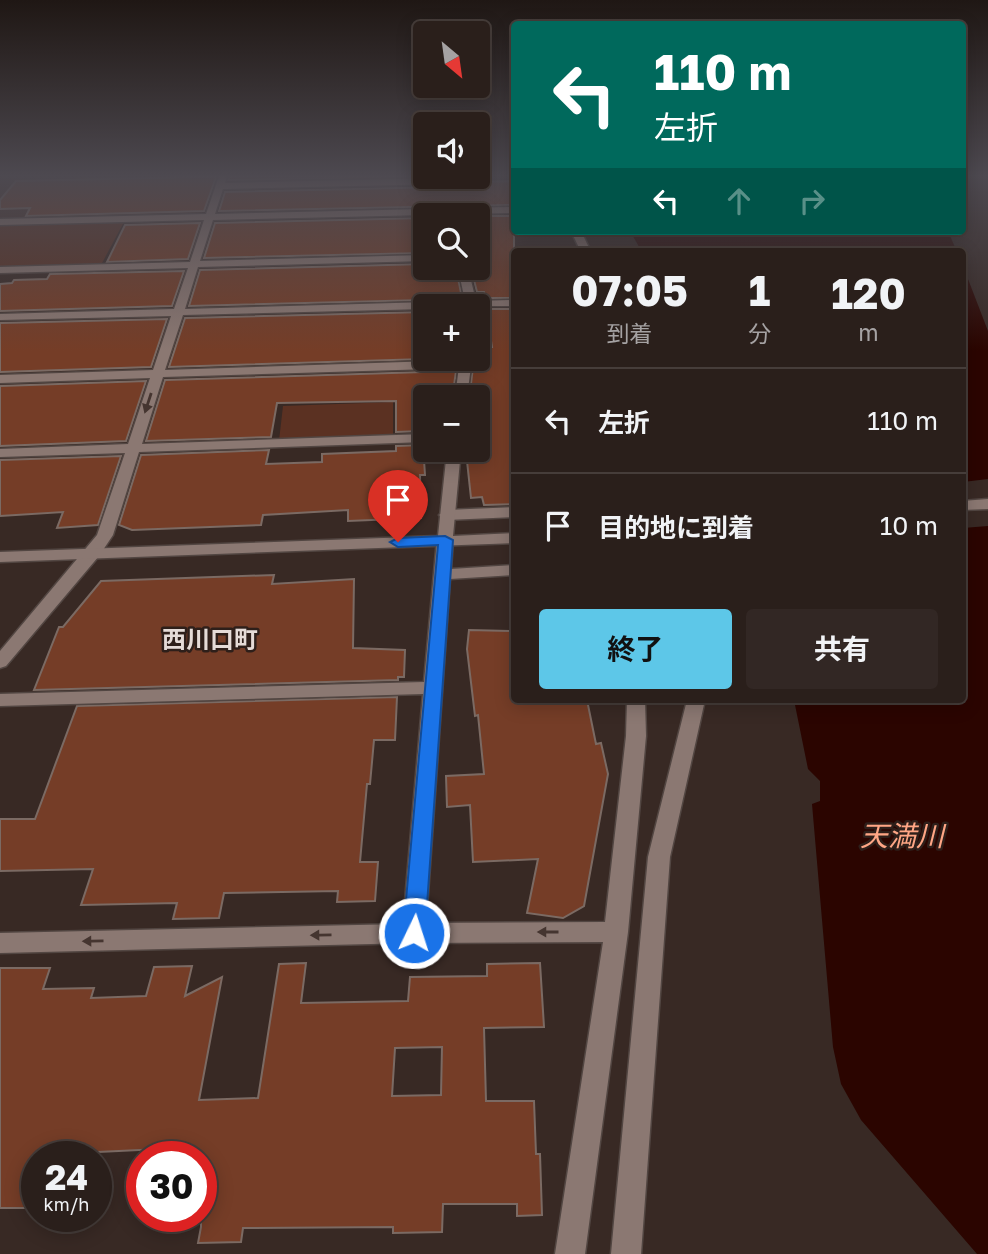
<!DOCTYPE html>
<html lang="ja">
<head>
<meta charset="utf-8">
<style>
  body { margin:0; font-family:"Golos Text","Noto Sans JP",sans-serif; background:#322724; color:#f1f3f6; height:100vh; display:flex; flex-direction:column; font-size:26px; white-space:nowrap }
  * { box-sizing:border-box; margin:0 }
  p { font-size:23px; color:#a5a2a3 }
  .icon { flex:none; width:38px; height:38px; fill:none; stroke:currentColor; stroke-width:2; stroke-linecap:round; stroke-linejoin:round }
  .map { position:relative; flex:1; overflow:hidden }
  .details { position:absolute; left:511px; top:248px; width:455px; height:455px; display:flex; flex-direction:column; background:#2a1f1b; border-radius:7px; box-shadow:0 4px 18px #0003,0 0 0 2px #463d3a }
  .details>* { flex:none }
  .banner { position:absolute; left:511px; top:21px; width:455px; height:214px; border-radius:7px; box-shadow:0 4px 18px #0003,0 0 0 2px #463d3a; background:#00695c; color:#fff; overflow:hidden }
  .needle { width:46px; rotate:151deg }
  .fabs { position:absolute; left:413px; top:21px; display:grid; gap:14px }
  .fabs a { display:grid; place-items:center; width:77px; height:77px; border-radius:7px; background:#2a1f1b; box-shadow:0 4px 18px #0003,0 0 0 2px #463d3a; font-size:35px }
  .speed { position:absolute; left:21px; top:1141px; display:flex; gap:14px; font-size:35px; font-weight:700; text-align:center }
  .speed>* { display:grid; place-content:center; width:91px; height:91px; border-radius:50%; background:#2a1f1b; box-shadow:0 4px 18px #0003,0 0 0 2px #463d3a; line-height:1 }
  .speed small { font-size:18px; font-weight:400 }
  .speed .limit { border:10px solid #d22; background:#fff; color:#111 }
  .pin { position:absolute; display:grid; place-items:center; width:60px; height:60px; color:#fff; margin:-72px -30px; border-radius:50% 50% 50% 0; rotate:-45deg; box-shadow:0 0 7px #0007 }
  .pin .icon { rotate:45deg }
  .me { position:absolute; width:77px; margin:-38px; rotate:4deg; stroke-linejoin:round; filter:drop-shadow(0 0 5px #0008) }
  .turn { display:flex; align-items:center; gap:24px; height:147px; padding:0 28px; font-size:32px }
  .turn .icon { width:91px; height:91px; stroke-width:2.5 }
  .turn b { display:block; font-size:49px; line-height:60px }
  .lanes { display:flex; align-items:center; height:66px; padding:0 28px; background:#0003; justify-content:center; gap:35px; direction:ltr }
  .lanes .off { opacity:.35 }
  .eta { display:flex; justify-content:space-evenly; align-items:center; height:119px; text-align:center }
  .eta b { font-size:42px; font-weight:700; line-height:49px }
  .cta { display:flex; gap:14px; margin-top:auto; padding:14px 28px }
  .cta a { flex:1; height:80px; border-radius:7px; background:#5dc7e8; color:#111; font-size:28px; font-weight:700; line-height:80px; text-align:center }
  .cta a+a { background:#322724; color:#f1f3f6 }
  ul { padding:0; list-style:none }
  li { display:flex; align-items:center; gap:21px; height:105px; padding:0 28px; border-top:2px solid #463d3a }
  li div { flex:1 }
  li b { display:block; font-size:26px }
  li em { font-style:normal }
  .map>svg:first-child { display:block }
  .built { fill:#452f27 }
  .green { fill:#5b3122 }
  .water { fill:#2b0500 }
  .pier { fill:#382924 }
  .building { fill:#753d27; stroke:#7b6a63; stroke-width:2; fill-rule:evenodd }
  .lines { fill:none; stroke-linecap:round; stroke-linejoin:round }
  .minor-casing { stroke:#524642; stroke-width:3 }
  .tertiary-casing { stroke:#524642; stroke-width:3 }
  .minor { fill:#8b7872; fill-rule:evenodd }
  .tertiary { fill:#8b7872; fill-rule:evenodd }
  .oneway { fill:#453530 }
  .route { fill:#1a73e8; stroke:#114b97; stroke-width:2 }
  .labels { text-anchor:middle; stroke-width:5; stroke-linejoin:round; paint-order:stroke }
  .neighbourhood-label { font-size:24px; font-weight:bold; fill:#e5dbd7; stroke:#2e1f1a }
  .near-water-label { font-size:28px; font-style:italic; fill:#ffa685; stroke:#2e1f1a }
</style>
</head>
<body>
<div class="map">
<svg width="988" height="1254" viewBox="0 0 988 1254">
  <rect width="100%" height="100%" fill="#382924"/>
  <path class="built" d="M4 176H216L202 213 196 215 0 220V181Z"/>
  <g class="green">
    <path d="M125 220 101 265 0 267V224Z"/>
    <path d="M393 402V436L279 441 283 406Z"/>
  </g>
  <g class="water">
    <path d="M630 231H948L957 252H642Z"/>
    <path d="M963 266 988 331V1254H977L861 1120 841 1084 833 1047 812 804 820 801V781L808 769 794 700H962Z"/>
  </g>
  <path class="pier" d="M988 479V526L963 528V482Z"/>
  <g class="building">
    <path d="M262 176H425L228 180 229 177Z"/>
    <path d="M197 177H216L204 211 26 216 30 208 0 209V200L16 181Z"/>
    <path d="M514 181V205L219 211 225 192 444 187 450 183Z"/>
    <path d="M514 216V298H485L484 292H477L471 268H478V216Z"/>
    <path d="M425 218V253L204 258 215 223Z"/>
    <path d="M200 223 188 259 107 262 125 225Z"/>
    <path d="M425 264V268H456L461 293 425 294V300L189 306 200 270Z"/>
    <path d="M184 271 172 306 0 311V284L12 283 14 280 47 279 50 274Z"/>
    <path d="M514 309V504L484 505 482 497 471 498 467 461H478V392H470L474 359H487L485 347H492L486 309Z"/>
    <path d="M425 312V359L169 367 185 318Z"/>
    <path d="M167 319 151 367 0 372V323Z"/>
    <path d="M456 371 453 393 425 394V412H421L422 431 396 432V401L277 403 271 437 146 441 165 380Z"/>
    <path d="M146 381 126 441 0 446V386Z"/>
    <path d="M423 445 425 475H420L421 518 348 521V510L263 515 261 525 132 530 119 525 141 455 269 450 266 464 322 462V454L396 451V446Z"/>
    <path d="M121 456 98 525 57 528 63 512 0 516V460Z"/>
    <path d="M274 575 272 584 354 579 353 648 405 650 404 677H398V680L34 690 59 627H63L101 581Z"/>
    <path d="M469 630 514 631V700H587L596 744 601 743 608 774 584 906 563 918 527 913 538 859 473 862 470 805 447 807 446 776 484 774 478 715 475 716 467 649Z"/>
    <path d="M397 697 395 740H374L370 784H367L360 862H378L375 901 337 902 338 891 224 893 219 918 173 919 177 903 81 905 93 869 0 871V819H35L77 706Z"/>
    <path d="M306 963 301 1003 408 1001 410 977 487 976V964L540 963 544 1027 484 1028 486 1101H534L536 1154H540L542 1215 517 1216V1204H443L442 1232 393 1233V1227L243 1228 241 1242 198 1243 201 1227V1157H158L160 1149 98 1152 97 1157H37V1208H0V968H50L43 989 94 988 91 998 146 996 154 967 192 966 185 996 222 977 199 1100 258 1098 279 964ZM442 1047 441 1095 392 1096 395 1048Z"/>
  </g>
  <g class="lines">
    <g class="minor-casing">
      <g id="minor">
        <path d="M219 176H227L225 183 444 178 448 181 444 184 223 189 215 214 514 207V213L213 220 200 261 425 255V261L198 267 185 309 465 301 458 268H468L476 301 514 300V306H425V309L183 315 165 370 465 360 471 364 465 368 163 377 142 444 425 434V442L139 452 113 535 99 556 6 666 0 668V651L97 535 125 453 0 457V449L128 444 150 378 0 383V375L153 370 171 316 0 320V314L174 309 188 268 0 273V267L190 262 204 220 0 225V219L206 214Z"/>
        <path d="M514 507V517L447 520 439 515 447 510Z"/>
        <path d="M445 535 453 540 451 569 514 565V575L450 579 426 923 605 922 626 736 627 700H645L646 736 628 932 585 1254H555L603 942 414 943 0 953V933L403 924 423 694 0 706V694L424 682 437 540Z"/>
      </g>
    </g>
    <g class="tertiary-casing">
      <g id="tertiary">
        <path d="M571 231H581L591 252H581Z"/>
        <path d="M460 359H472L467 397H455Z"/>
        <path d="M447 450H461L453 536 514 533V543L0 562V552L438 536Z"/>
        <path d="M988 499V509L962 510V501Z"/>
        <path d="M687 700H705L670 857 641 1254H611L648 857Z"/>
      </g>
    </g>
    <use href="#minor" class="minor"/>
    <use href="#tertiary" class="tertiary"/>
  </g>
  <defs><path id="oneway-solid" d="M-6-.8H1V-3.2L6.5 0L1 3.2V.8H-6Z" transform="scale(1.75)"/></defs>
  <g class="oneway">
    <use href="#oneway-solid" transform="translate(148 403) rotate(108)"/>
    <use href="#oneway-solid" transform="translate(548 932) rotate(180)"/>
    <use href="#oneway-solid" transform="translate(321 935) rotate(179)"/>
    <use href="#oneway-solid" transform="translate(93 941) rotate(179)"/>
  </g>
  <linearGradient id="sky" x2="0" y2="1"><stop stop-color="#1f1714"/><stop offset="0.5" stop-color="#4d4950"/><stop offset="1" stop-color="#4d4950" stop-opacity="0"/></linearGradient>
  <rect width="988" height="351" fill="url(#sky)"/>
  <path class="route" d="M445 536 453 540 425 933 421 939 414 941 406 939 403 933 438 545 398 547 390 542 398 538Z"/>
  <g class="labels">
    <g class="neighbourhood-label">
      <text x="210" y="648">西川口町</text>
    </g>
    <g class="near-water-label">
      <text x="902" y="846">天満川</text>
    </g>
  </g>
</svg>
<div class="fabs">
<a><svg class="needle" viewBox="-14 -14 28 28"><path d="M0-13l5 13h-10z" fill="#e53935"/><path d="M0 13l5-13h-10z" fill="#a5a2a3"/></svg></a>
<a><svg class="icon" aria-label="sound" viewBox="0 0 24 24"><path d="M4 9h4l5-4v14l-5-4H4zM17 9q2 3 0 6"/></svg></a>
<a><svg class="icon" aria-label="search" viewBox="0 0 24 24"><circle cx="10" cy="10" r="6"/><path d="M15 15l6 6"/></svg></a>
<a>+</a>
<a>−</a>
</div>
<div class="speed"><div>24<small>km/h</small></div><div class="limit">30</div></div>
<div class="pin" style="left:398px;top:542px;background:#d93025"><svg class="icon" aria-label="arrive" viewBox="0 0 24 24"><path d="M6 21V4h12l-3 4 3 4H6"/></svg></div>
<svg class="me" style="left:414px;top:933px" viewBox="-20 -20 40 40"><circle r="17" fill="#1a73e8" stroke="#fff" stroke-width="3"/><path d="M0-11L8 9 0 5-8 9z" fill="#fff"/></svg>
<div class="banner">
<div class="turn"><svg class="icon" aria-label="left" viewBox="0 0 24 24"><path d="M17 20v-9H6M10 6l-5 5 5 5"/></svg><div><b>110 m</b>左折</div></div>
<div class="lanes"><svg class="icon" aria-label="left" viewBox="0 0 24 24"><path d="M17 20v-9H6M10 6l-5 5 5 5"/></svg><svg class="icon off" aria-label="ahead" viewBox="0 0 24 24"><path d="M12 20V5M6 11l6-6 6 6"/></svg><svg class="icon off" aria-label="right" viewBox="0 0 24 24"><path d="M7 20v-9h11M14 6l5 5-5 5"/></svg></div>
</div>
<section class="details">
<div class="eta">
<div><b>07:05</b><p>到着</p></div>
<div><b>1</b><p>分</p></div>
<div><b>120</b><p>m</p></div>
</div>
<ul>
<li><svg class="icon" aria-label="left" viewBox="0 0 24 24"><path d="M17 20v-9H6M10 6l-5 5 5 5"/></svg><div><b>左折</b></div><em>110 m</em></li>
<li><svg class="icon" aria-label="arrive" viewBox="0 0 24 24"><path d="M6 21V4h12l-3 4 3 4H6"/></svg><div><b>目的地に到着</b></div><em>10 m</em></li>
</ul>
<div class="cta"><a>終了</a><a>共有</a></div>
</section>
</div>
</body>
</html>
